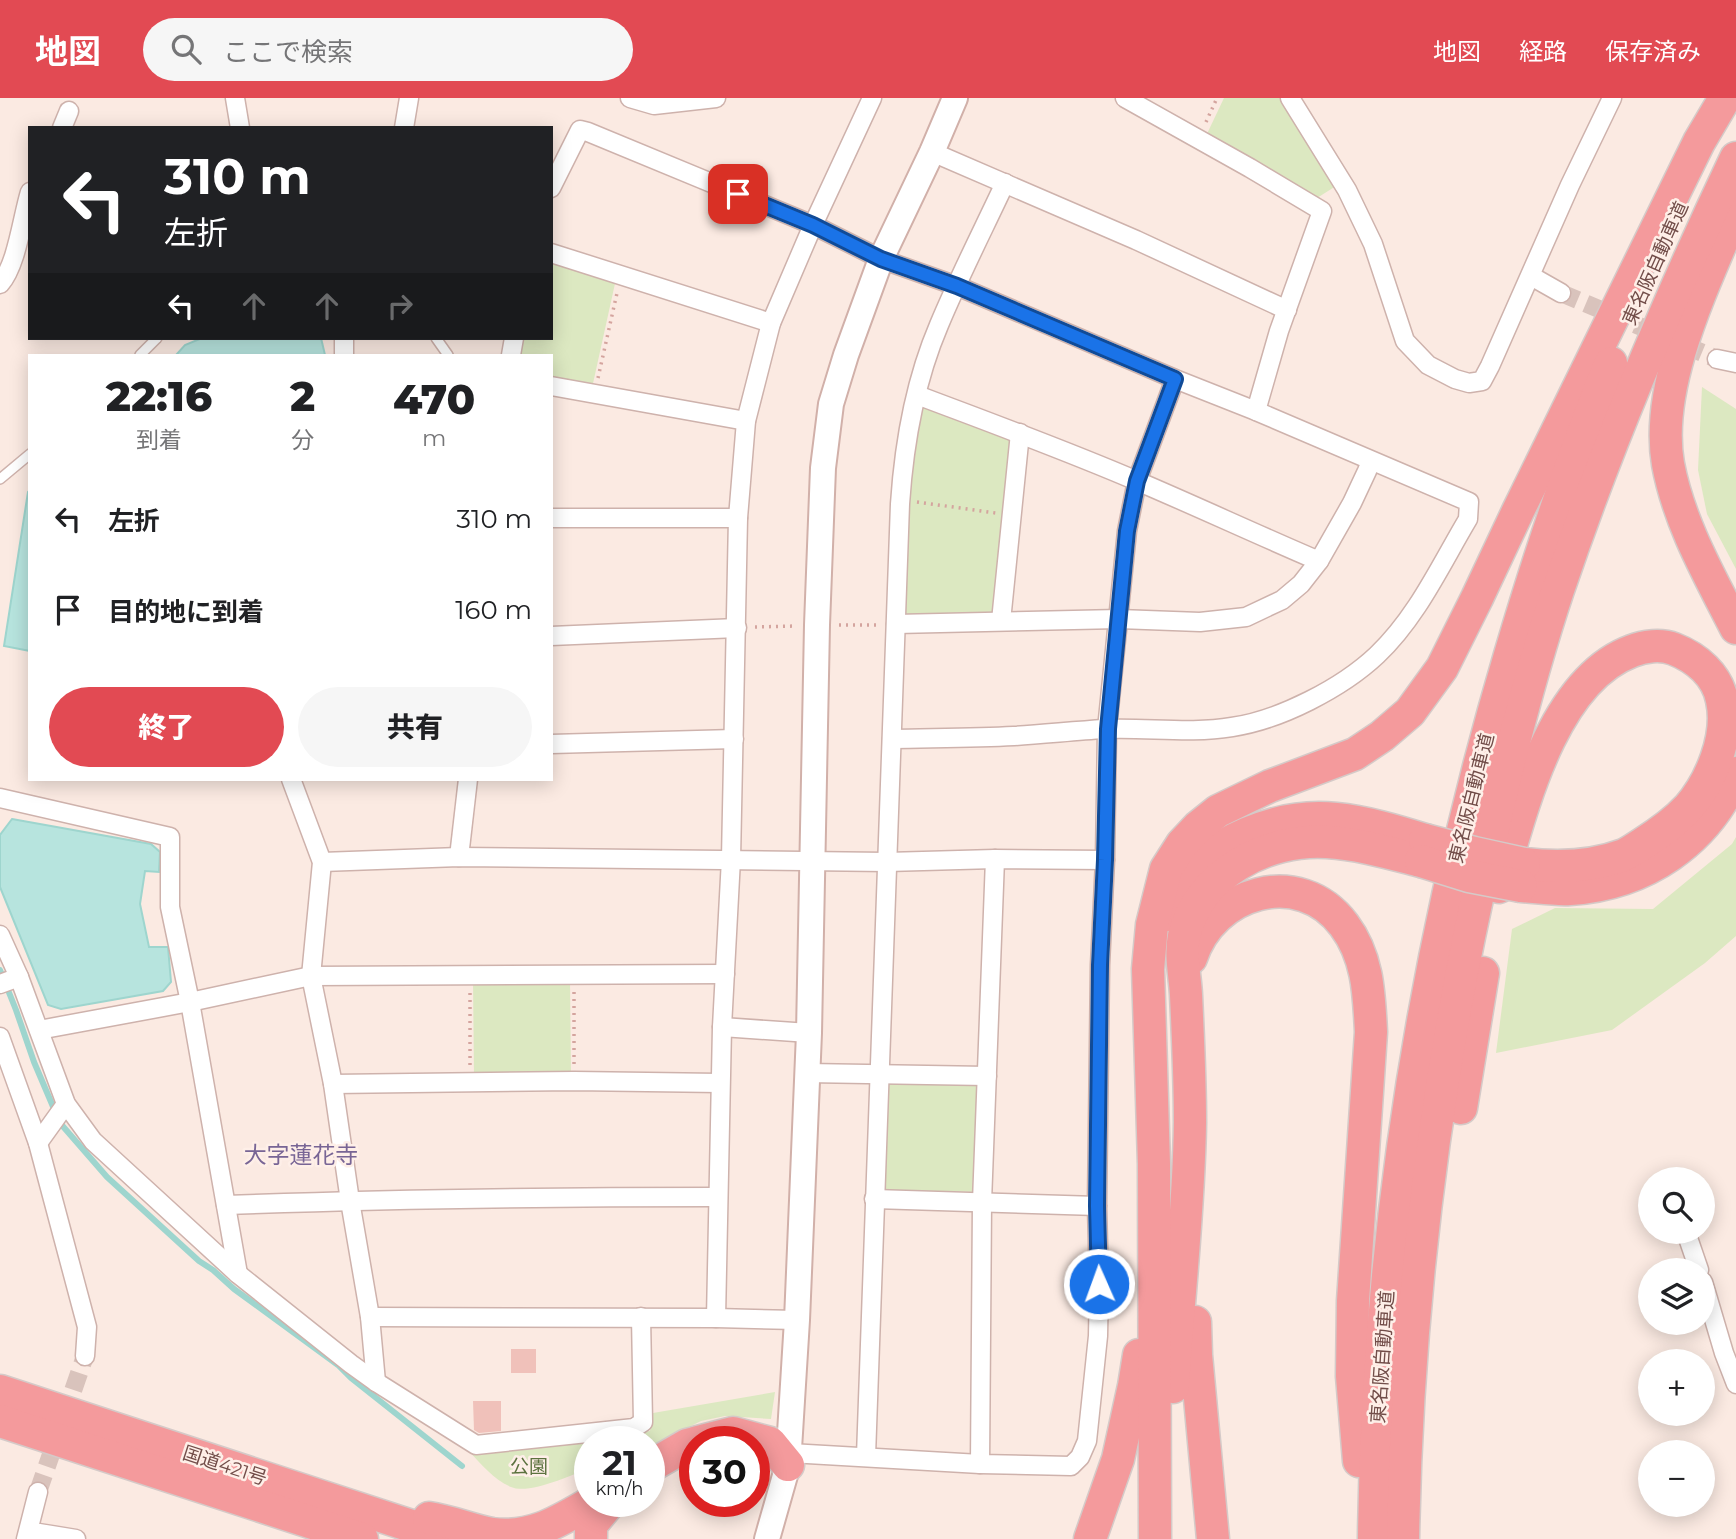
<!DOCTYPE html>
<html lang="ja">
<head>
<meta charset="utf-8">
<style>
  body { margin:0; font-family:Montserrat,"Noto Sans JP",sans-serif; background:#f6f6f6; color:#202124; height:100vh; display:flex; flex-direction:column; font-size:26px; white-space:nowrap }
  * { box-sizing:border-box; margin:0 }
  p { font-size:23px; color:#757577 }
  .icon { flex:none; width:38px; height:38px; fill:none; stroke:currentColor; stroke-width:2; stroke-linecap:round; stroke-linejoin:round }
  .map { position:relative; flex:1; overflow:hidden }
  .sheet { position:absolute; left:28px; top:256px; width:525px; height:427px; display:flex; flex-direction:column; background:#fff; border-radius:0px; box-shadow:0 4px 18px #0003 }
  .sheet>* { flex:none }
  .guide { position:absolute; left:28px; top:28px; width:525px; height:214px; border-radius:0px; box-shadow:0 4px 18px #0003; background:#202124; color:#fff; overflow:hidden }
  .tools { position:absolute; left:1638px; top:1069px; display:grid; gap:14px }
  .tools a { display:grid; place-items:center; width:77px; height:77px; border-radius:50%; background:#fff; box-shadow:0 4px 18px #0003; font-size:35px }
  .speed { position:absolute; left:574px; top:1328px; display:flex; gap:14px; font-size:35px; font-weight:700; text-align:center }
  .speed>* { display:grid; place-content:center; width:91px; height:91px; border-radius:50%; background:#fff; box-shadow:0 4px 18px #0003; line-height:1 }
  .speed small { font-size:18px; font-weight:400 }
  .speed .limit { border:10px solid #d22; background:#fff; color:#111 }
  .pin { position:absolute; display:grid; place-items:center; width:60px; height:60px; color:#fff; margin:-30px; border-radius:14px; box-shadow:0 4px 10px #0006 }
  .me { position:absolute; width:77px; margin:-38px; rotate:358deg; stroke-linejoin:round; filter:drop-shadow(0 0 5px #0008) }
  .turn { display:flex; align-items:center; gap:24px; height:147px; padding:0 21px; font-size:32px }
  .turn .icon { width:91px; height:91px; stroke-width:2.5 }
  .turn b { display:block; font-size:49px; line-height:60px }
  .lanes { display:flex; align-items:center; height:66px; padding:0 21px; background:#0003; justify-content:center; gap:35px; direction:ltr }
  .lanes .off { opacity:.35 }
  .eta { display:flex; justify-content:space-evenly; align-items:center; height:119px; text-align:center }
  .eta b { font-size:42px; font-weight:800; line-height:49px }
  .primary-button { display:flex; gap:14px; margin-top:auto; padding:14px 21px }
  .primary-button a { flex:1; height:80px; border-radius:42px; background:#e24a53; color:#fff; font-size:28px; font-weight:800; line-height:80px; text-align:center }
  .primary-button a+a { background:#f6f6f6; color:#202124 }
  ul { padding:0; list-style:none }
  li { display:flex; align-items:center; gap:21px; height:91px; padding:0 21px }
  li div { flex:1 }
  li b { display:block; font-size:26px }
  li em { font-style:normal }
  header { display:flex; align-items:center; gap:42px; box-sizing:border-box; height:98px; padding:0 35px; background:#e24a53; color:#fff }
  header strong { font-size:33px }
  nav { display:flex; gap:38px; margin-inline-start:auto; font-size:24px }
  .search { width:490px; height:63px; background:#f6f6f6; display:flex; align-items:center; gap:18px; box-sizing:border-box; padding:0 24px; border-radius:38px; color:#757577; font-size:26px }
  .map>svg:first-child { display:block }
  .green { fill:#dce8c1 }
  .water { fill:#b7e4de; stroke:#9ed5ce; stroke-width:2 }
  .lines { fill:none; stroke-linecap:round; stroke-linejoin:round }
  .stream { stroke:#9ed5ce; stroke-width:6 }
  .building { fill:#f0c1ba }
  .street-tunnel { stroke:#d9c3bc; stroke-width:18; stroke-dasharray:18 9; stroke-linecap:butt }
  .lane-casing { stroke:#ceb2ac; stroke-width:12 }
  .street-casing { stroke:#ceb2ac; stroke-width:21 }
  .secondary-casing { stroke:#d1b0a9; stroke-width:28 }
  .highway-casing { stroke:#d5cac8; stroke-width:35 }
  .path { stroke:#d4a49e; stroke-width:3.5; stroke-dasharray:2 5; stroke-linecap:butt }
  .lane { stroke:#fff; stroke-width:9 }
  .street { stroke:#fff; stroke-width:18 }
  .secondary { stroke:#fff; stroke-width:24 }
  .highway { stroke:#f49a9c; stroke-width:32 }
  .highway-bridge-casing { stroke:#d5cac8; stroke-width:35; stroke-linecap:butt }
  .highway-bridge { stroke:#f49a9c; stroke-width:32 }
  .route-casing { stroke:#114b97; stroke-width:18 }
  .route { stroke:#1a73e8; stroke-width:12 }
  .labels { text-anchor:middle; stroke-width:5; stroke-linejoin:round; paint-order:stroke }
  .street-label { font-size:19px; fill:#724d49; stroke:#feefe8 }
  .park-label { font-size:19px; fill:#5c723f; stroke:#feefe8 }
  .quarter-label { font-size:23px; fill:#786595; stroke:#feefe8 }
</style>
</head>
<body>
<header>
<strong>地図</strong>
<div class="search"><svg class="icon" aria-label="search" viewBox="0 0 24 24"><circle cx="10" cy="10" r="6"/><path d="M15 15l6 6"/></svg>ここで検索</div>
<nav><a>地図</a><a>経路</a><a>保存済み</a></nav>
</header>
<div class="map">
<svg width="1736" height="1441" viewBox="0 0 1736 1441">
  <rect width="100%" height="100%" fill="#fbeae2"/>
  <g class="green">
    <path d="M1224 0H1280L1336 88 1317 100 1205 40Z"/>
    <path d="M551 160 616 181 592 290 551 283V257H520L523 240H551Z"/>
    <path d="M1702 289 1736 311V471L1707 416 1698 372Z"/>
    <path d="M923 307 1010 342 993 515 904 519 911 362Z"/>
    <path d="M1736 739V838L1705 865 1612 932 1496 955 1512 831 1555 810 1653 811 1732 746Z"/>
    <path d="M473 881H570L571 978H474Z"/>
    <path d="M885 981 981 982 978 1094 883 1092Z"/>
    <path d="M775 1294 771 1321 725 1318 701 1323 649 1349V1344H590V1370C571 1377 529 1397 511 1389 494 1382 481 1366 469 1353L650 1333 653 1315Z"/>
  </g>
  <g class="water">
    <path d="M202 240H321L325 257H176L185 247Z"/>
    <path d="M30 392V553L4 548 28 394Z"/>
    <path d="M12 721 151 746 160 754 159 774 145 773 140 806 149 849H168L171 884 163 893 61 911 48 907 0 789V737Z"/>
  </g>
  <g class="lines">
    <path class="stream" d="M0 872 16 912 34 964 60 1025 107 1079 199 1163 213 1172 234 1191 338 1267 351 1280 462 1368"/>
  </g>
  <g class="building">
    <rect x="511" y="1251" width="25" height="24"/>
    <path d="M473 1303H501V1333L479 1335 474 1332Z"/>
  </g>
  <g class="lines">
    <g class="street-tunnel">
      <path d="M1561 195 1717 261"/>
      <path d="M38 1394 85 1258"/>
    </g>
    <g class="lane-casing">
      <g id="lane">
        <path d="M436 240 448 257"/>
        <path d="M140 257 157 240"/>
        <path d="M0 381 30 356"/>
      </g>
    </g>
    <g class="street-casing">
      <g id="street">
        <path d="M235 0 240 30"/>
        <path d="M630 0 654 7 716 0"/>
        <path d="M1125 0 1250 70 1322 113 1279 233 1256 313"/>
        <path d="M1290 0 1347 92 1373 146 1405 243 1428 267 1455 281 1469 285 1482 283 1490 268 1570 87 1612 0"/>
        <path d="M62 30 69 13"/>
        <path d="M404 30 409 0"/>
        <path d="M932 54 1136 142 1287 212"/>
        <path d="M551 90 580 32 588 34 813 127 881 161 957 188 1175 281 1256 313 1469 404 1468 421C1440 468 1417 519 1377 557 1342 590 1280 622 1232 629 1190 636 1147 629 1104 631 1074 633 1044 636 1014 638 974 640 933 640 892 641"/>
        <path d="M551 155 771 225"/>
        <path d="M1531 178 1561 195"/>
        <path d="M0 186C17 167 22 120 30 94"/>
        <path d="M344 240V257"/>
        <path d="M511 257 514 240"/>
        <path d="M1717 261 1736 265"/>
        <path d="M551 288 746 323"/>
        <path d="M917 297C991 325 1065 352 1137 383 1198 409 1258 437 1319 463"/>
        <path d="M551 420H738"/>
        <path d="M1001 523 1020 335"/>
        <path d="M896 526 1119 521 1200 524 1246 519 1282 502 1301 486 1319 463 1352 405 1367 373 1371 363"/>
        <path d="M551 538 737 530"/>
        <path d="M551 646 734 641"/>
        <path d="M291 681 322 764 311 878 333 986 350 1103 370 1219 376 1284"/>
        <path d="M0 700 170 739V809L190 904 238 1176"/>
        <path d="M459 759 468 681"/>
        <path d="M322 764 459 759 887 764 995 761 1105 762"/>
        <path d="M0 837 19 879 66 1006 93 1043 238 1176 351 1266 376 1284 476 1347 634 1330 643 1324 641 1219"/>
        <path d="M0 886 19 879"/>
        <path d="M722 929 809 935"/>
        <path d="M39 932 190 904 311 878 725 876"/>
        <path d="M0 939 38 1045 87 1229 85 1258"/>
        <path d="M807 975 987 978"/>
        <path d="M333 986 574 983 720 985"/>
        <path d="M38 1045 66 1006"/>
        <path d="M874 1101 1097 1108"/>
        <path d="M226 1107C390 1101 554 1099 718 1099"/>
        <path d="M1686 1134 1699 1172"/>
        <path d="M1703 1184 1724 1255 1736 1286"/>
        <path d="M370 1219 716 1220 722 929 731 761 738 420 746 323 771 225 813 127 872 0"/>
        <path d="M716 1220 797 1222"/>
        <path d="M790 1355 980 1366 1071 1368 1080 1359 1087 1343 1098 1238 1099 1186 1097 1108 1100 867 1105 762 1107 631 1127 433 1137 383 1175 281"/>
        <path d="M866 1358 900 406C904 346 915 283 939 227 959 179 983 132 1005 85"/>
        <path d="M980 1366 982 1104 995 761"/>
        <path d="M26 1441 38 1394"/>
        <path d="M29 1441 39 1435 76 1441"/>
      </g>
    </g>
    <g class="secondary-casing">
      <path id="secondary" d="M767 1441 788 1367 797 1222 809 935 817 527 823 370 831 306 846 257 881 161 932 54 955 0"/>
    </g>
    <g class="highway-casing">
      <g id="highway">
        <path d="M1736 110C1706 183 1654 285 1668 366 1679 425 1709 477 1736 530"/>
        <path d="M1521 788C1537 789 1555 792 1570 791 1645 786 1707 744 1736 675"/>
        <path d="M1499 789C1521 714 1551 583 1632 553 1644 548 1661 546 1674 551 1697 560 1717 577 1722 602 1730 638 1711 684 1688 710 1675 724 1658 736 1642 746 1636 750 1630 754 1624 757 1592 769 1558 770 1524 766"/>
        <path d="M1168 817C1171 809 1173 799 1178 792 1208 742 1280 715 1336 721 1366 724 1396 733 1425 742"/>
        <path d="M1191 860C1212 794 1299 767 1344 827 1368 859 1369 895 1371 934L1353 1203 1352 1278 1359 1363"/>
        <path d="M1461 1010 1483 875"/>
        <path d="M1195 1224 1196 1257 1213 1441"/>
        <path d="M1173 1289C1178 1201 1189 1112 1190 1024 1190 982 1188 939 1186 897 1185 877 1180 858 1184 838 1198 776 1267 740 1327 744 1359 746 1390 755 1421 763"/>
        <path d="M0 1293 451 1441"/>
        <path d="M0 1323 362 1441"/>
        <path d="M698 1344 733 1335 770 1345 788 1367"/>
        <path d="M649 1369 687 1347 695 1345"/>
        <path d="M429 1420C450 1423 471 1432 492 1436 532 1441 559 1423 592 1404"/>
        <path d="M591 1441V1427L610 1404"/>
        <path d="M1090 1441 1118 1361 1134 1288 1139 1257"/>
        <path d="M1155 1441 1154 1066 1148 871 1152 827 1166 771 1182 746 1198 729 1218 713 1270 688 1355 656 1382 638 1410 614 1442 570 1477 500 1518 413 1699 44 1725 0"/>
        <path d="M1374 1441C1377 1141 1425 844 1510 557 1539 459 1571 360 1611 265"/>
        <path d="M1403 1441C1407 1211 1435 981 1487 756 1507 668 1529 579 1558 492 1608 344 1669 201 1736 60"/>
      </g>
    </g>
    <g class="path">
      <path d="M1206 24 1217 0"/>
      <path d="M598 280 617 195"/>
      <path d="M917 404 996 415"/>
      <path d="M839 527H877"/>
      <path d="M755 529 796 528"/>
      <path d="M574 894V967"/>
      <path d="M470 895V968"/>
    </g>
    <use href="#lane" class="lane"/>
    <use href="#street" class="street"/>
    <use href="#secondary" class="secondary"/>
    <use href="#highway" class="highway"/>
    <g class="highway-bridge-casing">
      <g id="highway-bridge">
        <path d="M1425 742 1474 755 1524 766"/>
        <path d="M1421 763 1469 778 1521 788"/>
      </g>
    </g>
    <use href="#highway-bridge" class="highway-bridge"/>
  </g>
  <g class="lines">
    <g class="route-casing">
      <path id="route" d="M738 96 813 127 881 161 957 188 1175 281 1137 383 1127 433 1108 631 1105 762 1100 867 1097 1108 1099 1186"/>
    </g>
    <use href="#route" class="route"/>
  </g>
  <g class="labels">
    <g class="street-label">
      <text transform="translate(1655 165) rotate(-66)" y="7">東名阪自動車道</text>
      <text transform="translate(1471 700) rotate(-76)" y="7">東名阪自動車道</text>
      <text transform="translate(1382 1259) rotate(-86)" y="7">東名阪自動車道</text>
      <text transform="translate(225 1367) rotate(18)" y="7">国道421号</text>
    </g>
    <g class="park-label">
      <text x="529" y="1375">公園</text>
    </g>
    <g class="quarter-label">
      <text x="301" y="1065">大字蓮花寺</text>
    </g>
  </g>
</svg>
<div class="tools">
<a><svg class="icon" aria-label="search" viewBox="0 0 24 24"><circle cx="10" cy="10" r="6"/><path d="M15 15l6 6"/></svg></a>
<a><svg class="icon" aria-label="layers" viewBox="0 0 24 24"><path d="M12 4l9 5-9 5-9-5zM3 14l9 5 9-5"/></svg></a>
<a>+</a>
<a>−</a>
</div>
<div class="speed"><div>21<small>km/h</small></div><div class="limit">30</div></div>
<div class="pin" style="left:738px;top:96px;background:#d93025"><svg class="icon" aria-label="arrive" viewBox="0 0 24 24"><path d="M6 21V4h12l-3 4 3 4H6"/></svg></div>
<svg class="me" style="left:1099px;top:1186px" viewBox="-20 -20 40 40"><circle r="17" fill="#1a73e8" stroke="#fff" stroke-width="3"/><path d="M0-11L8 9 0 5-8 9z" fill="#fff"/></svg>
<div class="guide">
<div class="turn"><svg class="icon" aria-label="left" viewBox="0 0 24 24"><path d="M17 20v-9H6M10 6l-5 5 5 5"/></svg><div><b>310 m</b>左折</div></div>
<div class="lanes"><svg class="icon" aria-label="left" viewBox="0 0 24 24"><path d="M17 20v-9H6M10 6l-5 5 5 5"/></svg><svg class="icon off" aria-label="ahead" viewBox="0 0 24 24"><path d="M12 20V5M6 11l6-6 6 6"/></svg><svg class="icon off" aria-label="ahead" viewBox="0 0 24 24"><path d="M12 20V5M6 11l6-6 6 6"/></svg><svg class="icon off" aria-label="right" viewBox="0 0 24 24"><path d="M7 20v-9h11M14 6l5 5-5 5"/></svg></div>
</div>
<section class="sheet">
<div class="eta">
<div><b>22:16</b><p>到着</p></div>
<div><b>2</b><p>分</p></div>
<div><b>470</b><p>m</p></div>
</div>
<ul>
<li><svg class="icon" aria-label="left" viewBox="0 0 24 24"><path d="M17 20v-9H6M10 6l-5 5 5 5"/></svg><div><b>左折</b></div><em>310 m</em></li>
<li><svg class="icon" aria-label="arrive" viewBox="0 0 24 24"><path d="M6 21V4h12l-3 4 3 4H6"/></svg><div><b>目的地に到着</b></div><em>160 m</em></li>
</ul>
<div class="primary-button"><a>終了</a><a>共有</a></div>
</section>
</div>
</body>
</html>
